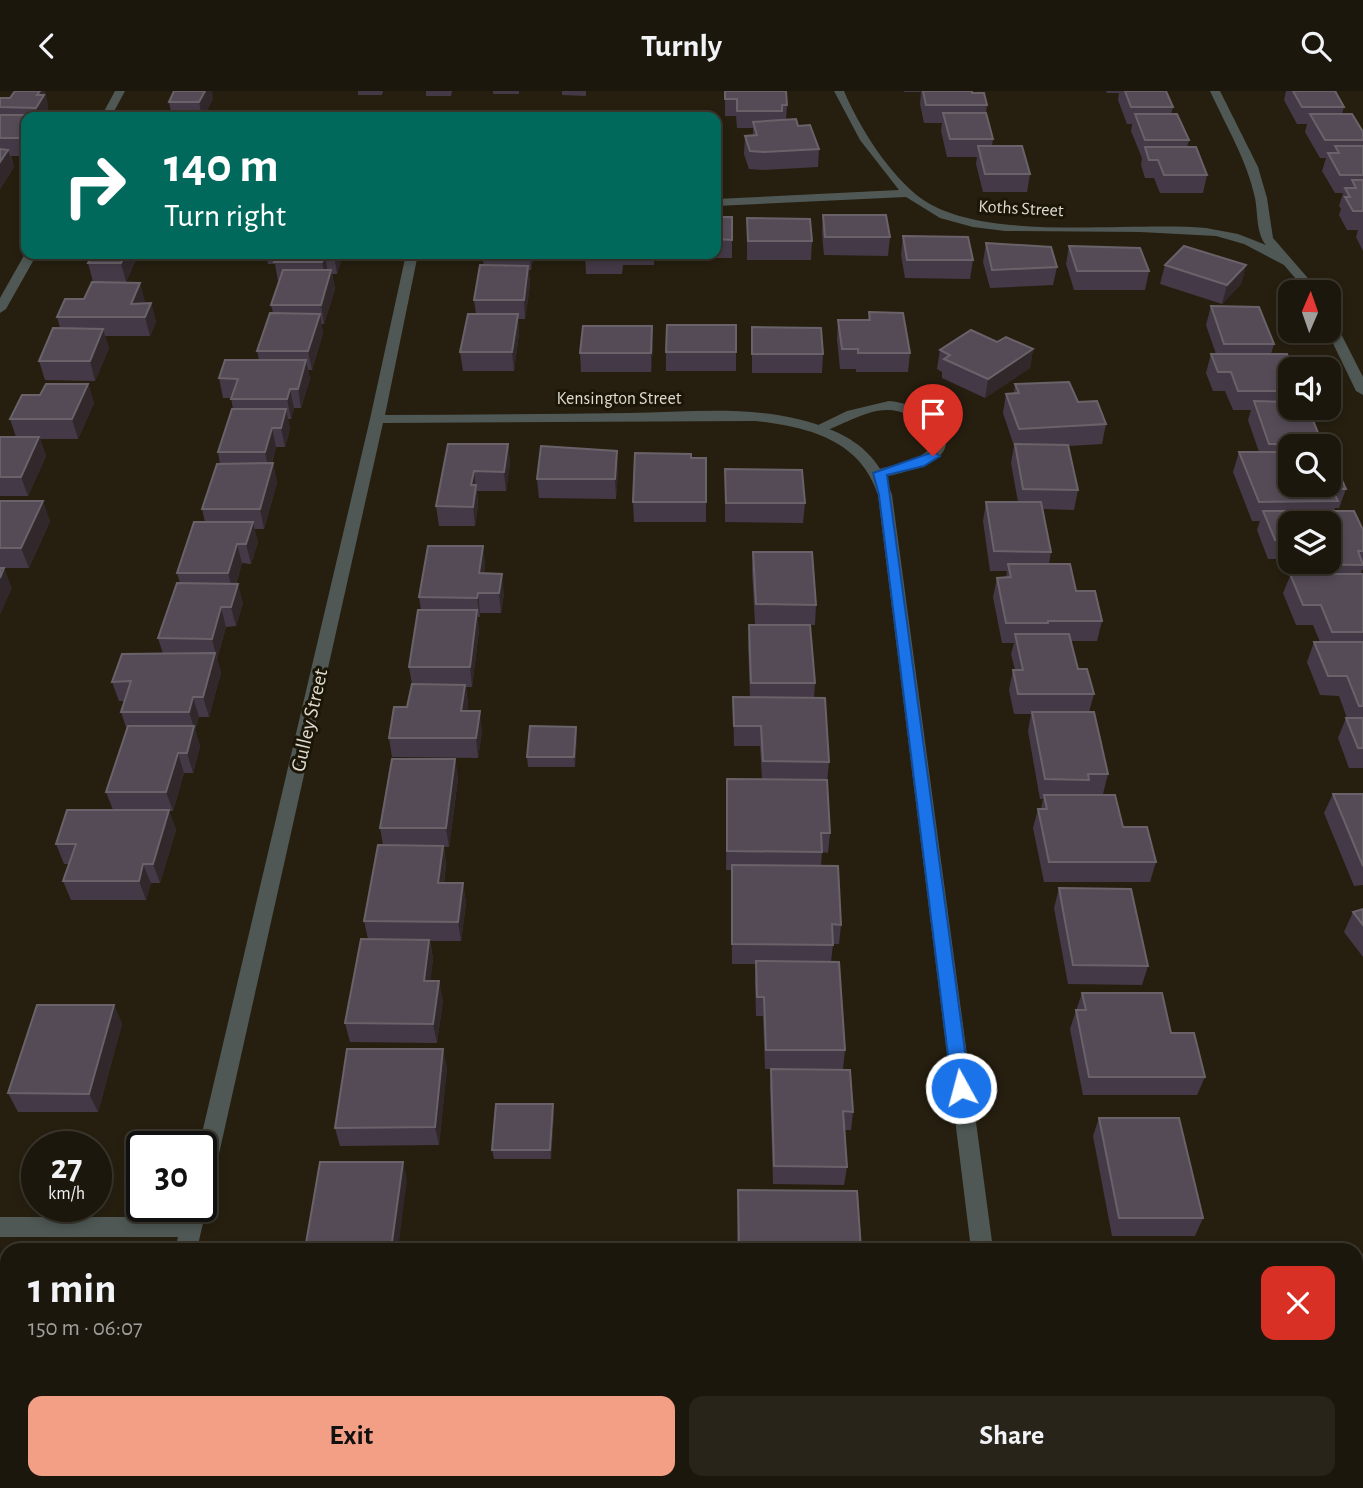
<!DOCTYPE html>
<html lang="en">
<head>
<meta charset="utf-8">
<style>
  body { margin:0; font-family:"Alegreya Sans",sans-serif; background:#29241a; color:#f1f3f6; height:100vh; display:flex; flex-direction:column; font-size:26px; white-space:nowrap }
  * { box-sizing:border-box; margin:0 }
  p { font-size:23px; color:#a09f9d }
  .icon { flex:none; width:38px; height:38px; fill:none; stroke:currentColor; stroke-width:2; stroke-linecap:round; stroke-linejoin:round }
  .map { position:relative; flex:1; overflow:hidden }
  .sheet { position:absolute; left:0px; top:1152px; width:1363px; height:247px; display:flex; flex-direction:column; background:#1c170c; border-radius:21px 21px 0 0; box-shadow:0 4px 10px #0003,0 0 0 2px #3a362d }
  .sheet>* { flex:none }
  .top-card { position:absolute; left:21px; top:21px; width:700px; height:147px; border-radius:14px; box-shadow:0 4px 10px #0003,0 0 0 2px #3a362d; background:#00695c; color:#fff; overflow:hidden }
  .needle { width:46px; rotate:2deg }
  .controls { position:absolute; left:1278px; top:189px; display:grid; gap:14px }
  .controls a { display:grid; place-items:center; width:63px; height:63px; border-radius:14px; background:#1c170c; box-shadow:0 4px 10px #0003,0 0 0 2px #3a362d; font-size:35px }
  .speed { position:absolute; left:21px; top:1040px; display:flex; gap:14px; font-size:35px; font-weight:700; text-align:center }
  .speed>* { display:grid; place-content:center; width:91px; height:91px; border-radius:50%; background:#1c170c; box-shadow:0 4px 10px #0003,0 0 0 2px #3a362d; line-height:1 }
  .speed small { font-size:18px; font-weight:400 }
  .speed .limit { border:4px solid #111; border-radius:10px; background:#fff; color:#111 }
  .pin { position:absolute; display:grid; place-items:center; width:60px; height:60px; color:#fff; margin:-72px -30px; border-radius:50% 50% 50% 0; rotate:-45deg; box-shadow:0 0 7px #0007 }
  .pin .icon { rotate:45deg }
  .me { position:absolute; width:77px; margin:-38px; rotate:353deg; stroke-linejoin:round; filter:drop-shadow(0 0 5px #0008) }
  .turn { display:flex; align-items:center; gap:24px; height:147px; padding:0 28px; font-size:32px }
  .turn .icon { width:91px; height:91px; stroke-width:2.5 }
  .turn b { display:block; font-size:49px; line-height:60px }
  .round { display:grid; place-items:center; flex:none; width:74px; height:74px; border-radius:14px; background:#29241a }
  .headline { display:flex; align-items:center; justify-content:space-between; height:119px; padding:0 28px }
  h1 { font-size:42px; font-weight:700; line-height:52px }
  .button { display:flex; gap:14px; margin-top:auto; padding:14px 28px }
  .button a { flex:1; height:80px; border-radius:14px; background:#f39f85; color:#111; font-size:28px; font-weight:700; line-height:80px; text-align:center }
  .button a+a { background:#29241a; color:#f1f3f6 }
  header { display:flex; justify-content:space-between; align-items:center; height:91px; padding:0 28px; background:#1c170c; font-size:32px; font-weight:700 }
  .map>svg:first-child { display:block }
  .lines { fill:none; stroke-linecap:round; stroke-linejoin:round }
  .lane { fill:#4f5855; fill-rule:evenodd }
  .street { fill:#4f5855; fill-rule:evenodd }
  .wall { fill:#443a47; fill-rule:evenodd }
  .shaded-wall { fill:#31282b }
  .building { fill:#544b56; stroke:#6a6269; stroke-width:2 }
  .route { fill:#1a73e8; stroke:#114b97; stroke-width:2 }
  .labels { text-anchor:middle; stroke-width:6; stroke-linejoin:round; paint-order:stroke }
  .far-street-label { font-size:18px; fill:#dfdbd1; stroke:#1c1607 }
  .street-label { font-size:21px; fill:#dfdbd1; stroke:#1c1607 }
</style>
</head>
<body>
<header><svg class="icon" aria-label="back" viewBox="0 0 24 24"><path d="M15 5l-7 7 7 7"/></svg>Turnly<svg class="icon" aria-label="search" viewBox="0 0 24 24"><circle cx="10" cy="10" r="6"/><path d="M15 15l6 6"/></svg></header>
<div class="map">
<svg width="1363" height="1397" viewBox="0 0 1363 1397">
  <rect width="100%" height="100%" fill="#261f10"/>
  <g class="lines">
    <path class="lane" d="M889 310C941 315 978 364 907 380 897 383 885 387 875 385V379L915 369 933 356 934 348C930 337 922 330 911 325 877 307 849 334 817 342L810 338 847 320Z"/>
    <g class="street">
      <path d="M115 0H125L111 26H101Z"/>
      <path d="M834 0H844C859 36 890 85 922 108 985 152 1128 130 1206 137L1238 143 1266 154C1256 142 1258 122 1255 107 1247 69 1226 35 1210 0H1220L1258 76 1267 107 1273 147 1320 201H1307L1284 174 1244 153 1216 145 1140 141 1005 140 973 136 940 127 906 106 716 115V108L899 99 860 49Z"/>
      <path d="M26 161 37 163 6 218 0 222V207Z"/>
      <path d="M406 163H418L385 324C466 324 548 323 629 322 697 321 770 312 834 340 864 353 882 373 892 404L993 1158H971L878 404C860 348 807 336 755 330L383 332 212 1094 209 1101 201 1104 199 1055 370 328Z"/>
      <path d="M1328 225 1334 229 1363 286V304L1356 300 1327 240Z"/>
      <path d="M201 1107 207 1115 197 1158H175L178 1146H0V1126H183L185 1115H201Z"/>
      <path d="M117 1391H141L140 1397H116Z"/>
      <path d="M999 1391H1023L1024 1397H1000Z"/>
    </g>
  </g>
  <g class="wall">
    <path d="M358 0H383L382 4H358Z"/>
    <path d="M426 0H452L451 5H426Z"/>
    <rect x="493" y="0" width="26" height="3"/>
    <path d="M562 0H586V5L562 4Z"/>
    <path d="M725 0 787 14 786 29 798 35 819 58 818 76 763 79 749 78 744 63 745 45 753 44V37H737L736 25H725Z"/>
    <path d="M904 0H972V2L987 14 986 23 993 48 992 55 1030 83 1027 101H983L976 73 977 66H947L941 40 942 32H924L920 13 921 1H904Z"/>
    <path d="M1106 0H1166L1173 16 1171 23 1189 49 1187 56 1207 84 1203 102H1160L1154 87H1145L1141 74 1142 67 1131 40 1132 33H1127L1118 9 1119 2H1107Z"/>
    <path d="M1286 0H1337L1336 2 1344 16 1342 23 1363 41V160L1356 146 1358 139H1347L1339 124 1341 118 1339 115 1343 102H1335L1322 80 1326 67H1320L1305 41 1307 33H1297L1284 9Z"/>
    <path d="M0 7 48 13 47 15 49 22 46 26H26V65H11L14 76 0 98Z"/>
    <path d="M213 7 204 26H172L169 11Z"/>
    <path d="M823 124 890 146 888 165 824 164 822 142Z"/>
    <path d="M716 126 732 149V167H668V163H716Z"/>
    <path d="M747 127 812 150 811 169H747Z"/>
    <path d="M903 145 973 169 970 188 905 187 901 164Z"/>
    <path d="M986 152 1057 176 1053 194 990 197 983 171Z"/>
    <path d="M1069 155 1149 180 1145 199H1074L1066 173Z"/>
    <path d="M93 163H137L138 164 126 191H93L88 172Z"/>
    <path d="M266 163H343L337 183H332L335 198 324 233H321L323 242 312 279H308L310 288 301 317H294L291 328H288L290 338 285 356H276L272 372H273L277 392 264 438H254L258 451 251 473 242 472 236 493 243 512 236 535 226 536 217 568 221 582 209 626H199L195 639 200 655 193 682H184L173 720H169L176 739 160 792H151L146 809H71L63 790 69 773H64L56 753 113 719 106 701 127 639 121 621 124 610H119L112 591 163 563 158 547 180 492 177 482 205 431 202 418 220 373 218 361 233 318 231 307H223L219 287 259 269 257 260 273 222 271 214 279 190H278L275 173H268Z"/>
    <path d="M482 163H534L531 179H529L530 194 525 228H518L519 242 514 280H463L460 261 476 223 474 209 484 175Z"/>
    <path d="M585 163H654V174H623L622 183H586Z"/>
    <path d="M1165 174H1246L1241 193 1222 213 1160 193Z"/>
    <path d="M145 210 144 213 151 212 156 231 150 245H105L109 257 95 290 45 289 39 270 60 237 57 226Z"/>
    <path d="M1211 215 1274 253 1271 263 1290 278V317L1323 354 1322 355H1290V394L1346 398 1339 417H1335L1334 420 1363 439V479H1362L1361 483H1363V677H1349L1338 647 1346 627H1347L1339 605 1320 604 1307 571 1314 551H1320L1313 534H1296L1283 502 1291 483 1285 468H1268L1257 439 1260 430H1252L1233 381 1239 361H1259L1248 329 1251 319H1233L1225 300H1213L1206 282 1211 263H1216L1206 234ZM1290 432 1328 471H1290Z"/>
    <path d="M869 221 910 262 908 281H856V278H840L837 248 838 229H868Z"/>
    <path d="M752 236 823 263 822 282H752Z"/>
    <path d="M997 251 1033 258 1030 277 985 307 942 287V281L937 278 940 259Z"/>
    <path d="M653 254 651 281H581L580 262Z"/>
    <rect x="666" y="261" width="70" height="19"/>
    <path d="M88 293 94 312 78 348H40L46 365 28 405H0V346H16L10 328 40 304Z"/>
    <path d="M1015 293 1078 311 1106 333 1102 353 1068 355 1078 399 1074 419 1043 418 1051 461 1049 473 1076 500 1102 530 1097 550H1071L1078 578 1094 603 1089 621 1108 683 1103 703H1086L1085 704 1123 736 1156 771 1150 791H1044L1033 737 1038 718H1041L1043 708H1040L1028 640 1031 623H1014L1009 599 1013 579H1015L1011 563 1014 552H1002L993 506 997 487H1006L1007 480H990L983 430 986 411H1018L1011 372 1014 355 1003 322 1006 303 1014 302Z"/>
    <path d="M448 353H508L510 373 506 400H477L478 414 475 435H439L436 415Z"/>
    <path d="M691 367H706V431H634L633 411Z"/>
    <path d="M725 378 805 412 803 432 725 431Z"/>
    <path d="M618 379 616 408 539 407 537 388Z"/>
    <path d="M0 410 50 430 29 477H0Z"/>
    <path d="M483 455 485 474 484 482 504 502 501 522H480V526H477L479 539 472 596H466L468 613 467 620 482 640 478 667 392 666 389 647 407 616 412 593 409 576 421 519 419 506Z"/>
    <path d="M753 461 816 514 815 534 755 533 752 480Z"/>
    <path d="M749 534 815 592 814 607 829 671 827 691 830 742 828 762 822 761 821 775 841 834 839 853H833L831 871 845 959 843 978H765L763 925H756L755 890 756 873H732L731 779H726L727 688H762L760 655H734L733 606 750 607 748 554Z"/>
    <path d="M576 636 577 646 575 676H528L527 666Z"/>
    <path d="M455 668 458 688 449 756H444L446 774 444 792H463L466 812 461 850H430L433 868 430 890 443 909 437 952 350 951 345 932 368 848 364 830 383 754 380 737Z"/>
    <path d="M1333 703H1363V794L1354 795 1324 722Z"/>
    <path d="M1059 797 1148 875 1142 894 1068 893 1054 817Z"/>
    <path d="M1363 818V866L1344 841 1353 821Z"/>
    <path d="M1082 902 1205 986 1197 1004H1083L1070 938Z"/>
    <path d="M114 914 122 933 98 1021H18L8 1002Z"/>
    <path d="M447 976 439 1054 340 1055 335 1037Z"/>
    <path d="M771 978 853 1021 851 1039H845L847 1076 844 1094 773 1093 770 997Z"/>
    <path d="M554 1022 551 1068H494L492 1059Z"/>
    <path d="M1099 1027 1203 1127 1195 1145H1112L1093 1045Z"/>
    <path d="M738 1099 861 1158H737Z"/>
    <path d="M1356 1255 1363 1256V1397H1343L1341 1392 1326 1391H1356Z"/>
  </g>
  <g class="shaded-wall">
    <path d="M40 0H45L48 13 47 15 49 22 46 26H38L36 17 37 4Z"/>
    <path d="M205 0H212L213 7 204 26H202L199 11Z"/>
    <path d="M26 29V60L22 47 23 35Z"/>
    <path d="M8 59 14 76 0 98V71Z"/>
    <path d="M125 163H137L138 164 126 191 121 172Z"/>
    <path d="M334 163H343L337 183 334 164Z"/>
    <path d="M530 163H534L531 179Z"/>
    <path d="M325 164 328 183 326 190 322 171Z"/>
    <path d="M1246 174 1241 193 1222 213 1227 194Z"/>
    <path d="M528 175 530 194 525 228 524 209Z"/>
    <path d="M331 179 335 198 324 233 321 214Z"/>
    <path d="M140 192 145 210 138 226 131 213Z"/>
    <path d="M151 212 156 231 150 245 145 226Z"/>
    <path d="M320 223 323 242 312 279 308 260Z"/>
    <path d="M518 223 519 242 514 280 512 261Z"/>
    <path d="M652 235 653 254 651 281V262Z"/>
    <path d="M103 238 109 257 95 290 90 270Z"/>
    <path d="M1033 258 1030 277 985 307 988 288Z"/>
    <path d="M306 269 310 288 301 317 298 298Z"/>
    <path d="M88 293 94 312 78 348 72 328Z"/>
    <path d="M290 298 294 317 291 328 287 308Z"/>
    <path d="M286 318 290 338 285 356 281 337Z"/>
    <path d="M272 337 276 356 269 381 265 361Z"/>
    <path d="M39 346 46 365 28 405 21 386Z"/>
    <path d="M508 353 510 373 506 400 504 381Z"/>
    <path d="M617 360 618 379 616 408 615 388Z"/>
    <path d="M273 372 277 392 264 438 260 418Z"/>
    <path d="M474 380 478 414 475 435 471 394Z"/>
    <path d="M43 410 50 430 29 477 21 457Z"/>
    <path d="M253 431 258 451 251 473 246 453Z"/>
    <path d="M237 453 242 472 233 502 228 482Z"/>
    <path d="M483 455 485 474 481 502 479 482Z"/>
    <path d="M4 477 12 497 0 524V487Z"/>
    <path d="M502 483 504 502 501 522 499 502Z"/>
    <path d="M238 493 243 512 236 535 231 516Z"/>
    <path d="M478 502 480 522V526L477 507Z"/>
    <path d="M221 516 226 536 217 568 212 548Z"/>
    <path d="M477 519 479 539 472 596 470 576Z"/>
    <path d="M215 562 221 582 209 626 203 606Z"/>
    <path d="M465 594 468 613 464 640 461 620Z"/>
    <path d="M193 606 199 626 195 639 200 655 193 682 187 662 194 637 189 621Z"/>
    <path d="M480 620 482 640 478 667 476 647Z"/>
    <path d="M576 636 577 646 575 676 574 666Z"/>
    <path d="M178 662 184 682 173 720 166 701Z"/>
    <path d="M455 668 458 688 449 756 446 737Z"/>
    <path d="M169 719 176 739 160 792 153 773Z"/>
    <path d="M443 755 446 774 441 812 438 792Z"/>
    <path d="M143 773 151 792 146 809 139 790Z"/>
    <path d="M463 792 466 812 461 850 458 831Z"/>
    <path d="M429 849 433 868 428 909 424 890Z"/>
    <path d="M439 890 443 909 437 952 433 933Z"/>
    <path d="M114 914 122 933 98 1021 89 1003Z"/>
    <path d="M443 958 447 976 439 1054 435 1036Z"/>
    <path d="M553 1013 554 1022 551 1068 550 1059Z"/>
    <path d="M403 1071 407 1089 398 1158H391Z"/>
    <path d="M4 1237 7 1241V1284L0 1308V1252Z"/>
    <path d="M353 1391H361L360 1397H352Z"/>
  </g>
  <g class="building">
    <path d="M15 0H40L37 4H44L36 17 0 16V7H10Z"/>
    <path d="M174 0H205L199 11H169Z"/>
    <path d="M725 0H786L787 14H782V20H737V8H725Z"/>
    <path d="M923 0H972V2H984L987 14H926Z"/>
    <path d="M1125 0H1166L1173 16H1131Z"/>
    <path d="M1293 0H1335L1344 16H1302Z"/>
    <rect x="542" y="21" width="30" height="5"/>
    <path d="M943 22H986L993 48H950Z"/>
    <path d="M1135 23H1177L1189 49H1145Z"/>
    <path d="M1310 23H1352L1363 41V49H1325Z"/>
    <path d="M0 24H29L28 26H26V29L23 35 26 34V41L22 47H0Z"/>
    <path d="M796 28 798 35 810 34 819 58 764 61 750 60 745 45 757 44 753 31Z"/>
    <path d="M978 55H1022L1030 83H985Z"/>
    <path d="M1335 55H1363V84H1340L1328 62H1339Z"/>
    <path d="M1145 56H1196L1207 84H1164L1158 69H1149Z"/>
    <path d="M0 58 8 59 0 71Z"/>
    <path d="M1352 89H1363V120H1353L1345 106H1350L1345 97H1356Z"/>
    <path d="M823 124H886L890 146H825Z"/>
    <path d="M716 126H732V149L716 148Z"/>
    <path d="M747 127 810 128 812 150H748Z"/>
    <path d="M903 145 968 146 973 169H907Z"/>
    <path d="M986 152 1051 156 1057 176 992 179Z"/>
    <path d="M1069 155 1140 157 1149 180H1077Z"/>
    <path d="M1184 155 1246 174 1227 194 1165 174Z"/>
    <path d="M93 163H125L121 172H88Z"/>
    <path d="M277 163H334V164H325L322 171H274Z"/>
    <rect x="585" y="163" width="37" height="1"/>
    <path d="M480 174 528 175 524 209H474Z"/>
    <path d="M283 179H331L321 214H271Z"/>
    <path d="M92 191 140 192 131 213 151 212 145 226H57L65 208H84Z"/>
    <path d="M1211 215 1259 216 1274 253H1224Z"/>
    <path d="M869 221 903 222 910 262H858V258H842L838 229H870Z"/>
    <path d="M270 222 320 223 308 260H257Z"/>
    <path d="M468 223H518L512 261H460Z"/>
    <path d="M667 234H736V261H666Z"/>
    <path d="M583 235H652L651 262H580Z"/>
    <path d="M752 236 821 237 823 263H752Z"/>
    <path d="M53 237 103 238 90 270H39Z"/>
    <path d="M971 239 997 251 1006 246 1033 258 988 288 944 268 950 264 940 259Z"/>
    <path d="M1211 263H1287L1294 278H1290V300H1238L1231 281H1218Z"/>
    <path d="M225 269H306L298 298H290L287 308H231L238 288 219 287Z"/>
    <path d="M1069 291 1078 311 1097 310 1106 333 1019 338 1006 303 1019 302 1015 293Z"/>
    <path d="M46 293H88L72 328H10L22 304H40Z"/>
    <path d="M1254 310 1290 311V317H1308L1323 354 1269 353Z"/>
    <path d="M232 318H286L281 337H272L265 361H218Z"/>
    <path d="M0 346H39L21 386H0Z"/>
    <path d="M448 353H508L504 381 474 380 471 394H476L473 416 436 415Z"/>
    <path d="M1015 353 1068 354 1078 399 1023 398Z"/>
    <path d="M541 355 617 360 615 388H537Z"/>
    <path d="M1239 361H1290V394H1328L1329 361 1346 398H1332L1338 410 1259 411Z"/>
    <path d="M635 362 691 363V367H706V411H633Z"/>
    <path d="M273 372 260 418H202L217 373Z"/>
    <path d="M725 378 802 379 805 412H726Z"/>
    <path d="M0 410H43L21 457H0Z"/>
    <path d="M986 411H1041L1051 461 994 460Z"/>
    <path d="M1263 420H1354L1363 439V460H1358L1363 474 1302 473 1301 471H1328V432H1290V449H1275Z"/>
    <path d="M194 431H253L246 453H237L228 482H177Z"/>
    <path d="M428 455H483L479 482 502 483 499 502H478L477 507 419 506Z"/>
    <path d="M753 461H812L816 514 756 513Z"/>
    <path d="M1008 473H1070L1076 500H1095L1102 530H1048V532H1006L997 487 1011 486Z"/>
    <path d="M0 477H4L0 487Z"/>
    <path d="M1290 483H1363V541H1332L1321 514H1303Z"/>
    <path d="M177 492 238 493 231 516H221L212 548 158 547Z"/>
    <path d="M418 519H477L470 576H409Z"/>
    <path d="M749 534H810L815 592H751Z"/>
    <path d="M1015 543H1069L1078 578H1087L1094 603H1018L1013 579H1023Z"/>
    <path d="M1314 551H1363V615H1359L1347 585H1328Z"/>
    <path d="M215 562 203 606H193L189 621H121L131 590 112 591 122 563Z"/>
    <path d="M412 593 465 594 461 620H480L476 647H389L394 616H407Z"/>
    <path d="M733 606 825 607 829 671 763 670 761 635H734Z"/>
    <path d="M1032 621H1094L1108 683H1088L1089 689 1045 688Z"/>
    <path d="M1346 627H1363V657H1358Z"/>
    <path d="M128 635H194L187 662H178L166 701H106Z"/>
    <path d="M530 635 576 636 574 666H527Z"/>
    <path d="M392 668H455L446 737H380Z"/>
    <path d="M727 688 827 689 830 742H821L822 761 727 760Z"/>
    <path d="M1333 703H1363V775Z"/>
    <path d="M1044 704H1115L1123 736H1147L1156 771H1049L1038 718H1047Z"/>
    <path d="M67 719H169L153 773H143L139 790H63L76 753H56Z"/>
    <path d="M378 754 443 755 438 792H463L458 831 364 830Z"/>
    <path d="M732 774 838 775 841 834 832 833 833 854 732 853Z"/>
    <path d="M1059 797 1131 798 1148 875 1073 874Z"/>
    <path d="M1363 818V834L1353 821Z"/>
    <path d="M361 848 429 849 424 890H439L433 933 345 932Z"/>
    <path d="M756 870 839 871 845 959H766L764 906H757Z"/>
    <path d="M1082 902H1162L1171 942H1194L1205 986H1089L1076 919H1086Z"/>
    <path d="M37 914H114L89 1003 8 1002Z"/>
    <path d="M347 958H443L435 1036 335 1037Z"/>
    <path d="M771 978 850 979 853 1021 843 1020 847 1076 774 1075Z"/>
    <path d="M496 1013H553L550 1059H492Z"/>
    <path d="M1099 1027H1179L1203 1127H1119Z"/>
    <path d="M320 1071H403L391 1158H305Z"/>
    <path d="M738 1099 857 1100 861 1158H739Z"/>
    <path d="M0 1237H4L0 1252Z"/>
    <path d="M1356 1255 1363 1256V1391H1357L1356 1389Z"/>
    <path d="M266 1391H353L352 1397H265Z"/>
    <path d="M741 1391H830V1397H688V1392Z"/>
  </g>
  <path class="route" d="M933 361 940 365 924 375 887 384 970 997 968 1002H954L952 997 879 404 873 382Z"/>
  <g class="labels">
    <g class="far-street-label">
      <text transform="translate(1021 117) rotate(3)" y="6">Koths Street</text>
      <text x="619" y="313">Kensington Street</text>
    </g>
    <g class="street-label">
      <text transform="translate(309 629) rotate(-77)" y="7">Gulley Street</text>
    </g>
  </g>
</svg>
<div class="controls">
<a><svg class="needle" viewBox="-14 -14 28 28"><path d="M0-13l5 13h-10z" fill="#e53935"/><path d="M0 13l5-13h-10z" fill="#a09f9d"/></svg></a>
<a><svg class="icon" aria-label="sound" viewBox="0 0 24 24"><path d="M4 9h4l5-4v14l-5-4H4zM17 9q2 3 0 6"/></svg></a>
<a><svg class="icon" aria-label="search" viewBox="0 0 24 24"><circle cx="10" cy="10" r="6"/><path d="M15 15l6 6"/></svg></a>
<a><svg class="icon" aria-label="layers" viewBox="0 0 24 24"><path d="M12 4l9 5-9 5-9-5zM3 14l9 5 9-5"/></svg></a>
</div>
<div class="speed"><div>27<small>km/h</small></div><div class="limit">30</div></div>
<div class="pin" style="left:933px;top:365px;background:#d93025"><svg class="icon" aria-label="arrive" viewBox="0 0 24 24"><path d="M6 21V4h12l-3 4 3 4H6"/></svg></div>
<svg class="me" style="left:961px;top:997px" viewBox="-20 -20 40 40"><circle r="17" fill="#1a73e8" stroke="#fff" stroke-width="3"/><path d="M0-11L8 9 0 5-8 9z" fill="#fff"/></svg>
<div class="top-card">
<div class="turn"><svg class="icon" aria-label="right" viewBox="0 0 24 24"><path d="M7 20v-9h11M14 6l5 5-5 5"/></svg><div><b>140 m</b>Turn right</div></div>
</div>
<section class="sheet">
<div class="headline"><div><h1>1 min</h1><p>150 m · 06:07</p></div><a class="round" style="background:#d93025;color:#fff"><svg class="icon" aria-label="close" viewBox="0 0 24 24"><path d="M6 6l12 12M18 6L6 18"/></svg></a></div>
<div class="button"><a>Exit</a><a>Share</a></div>
</section>
</div>
</body>
</html>
